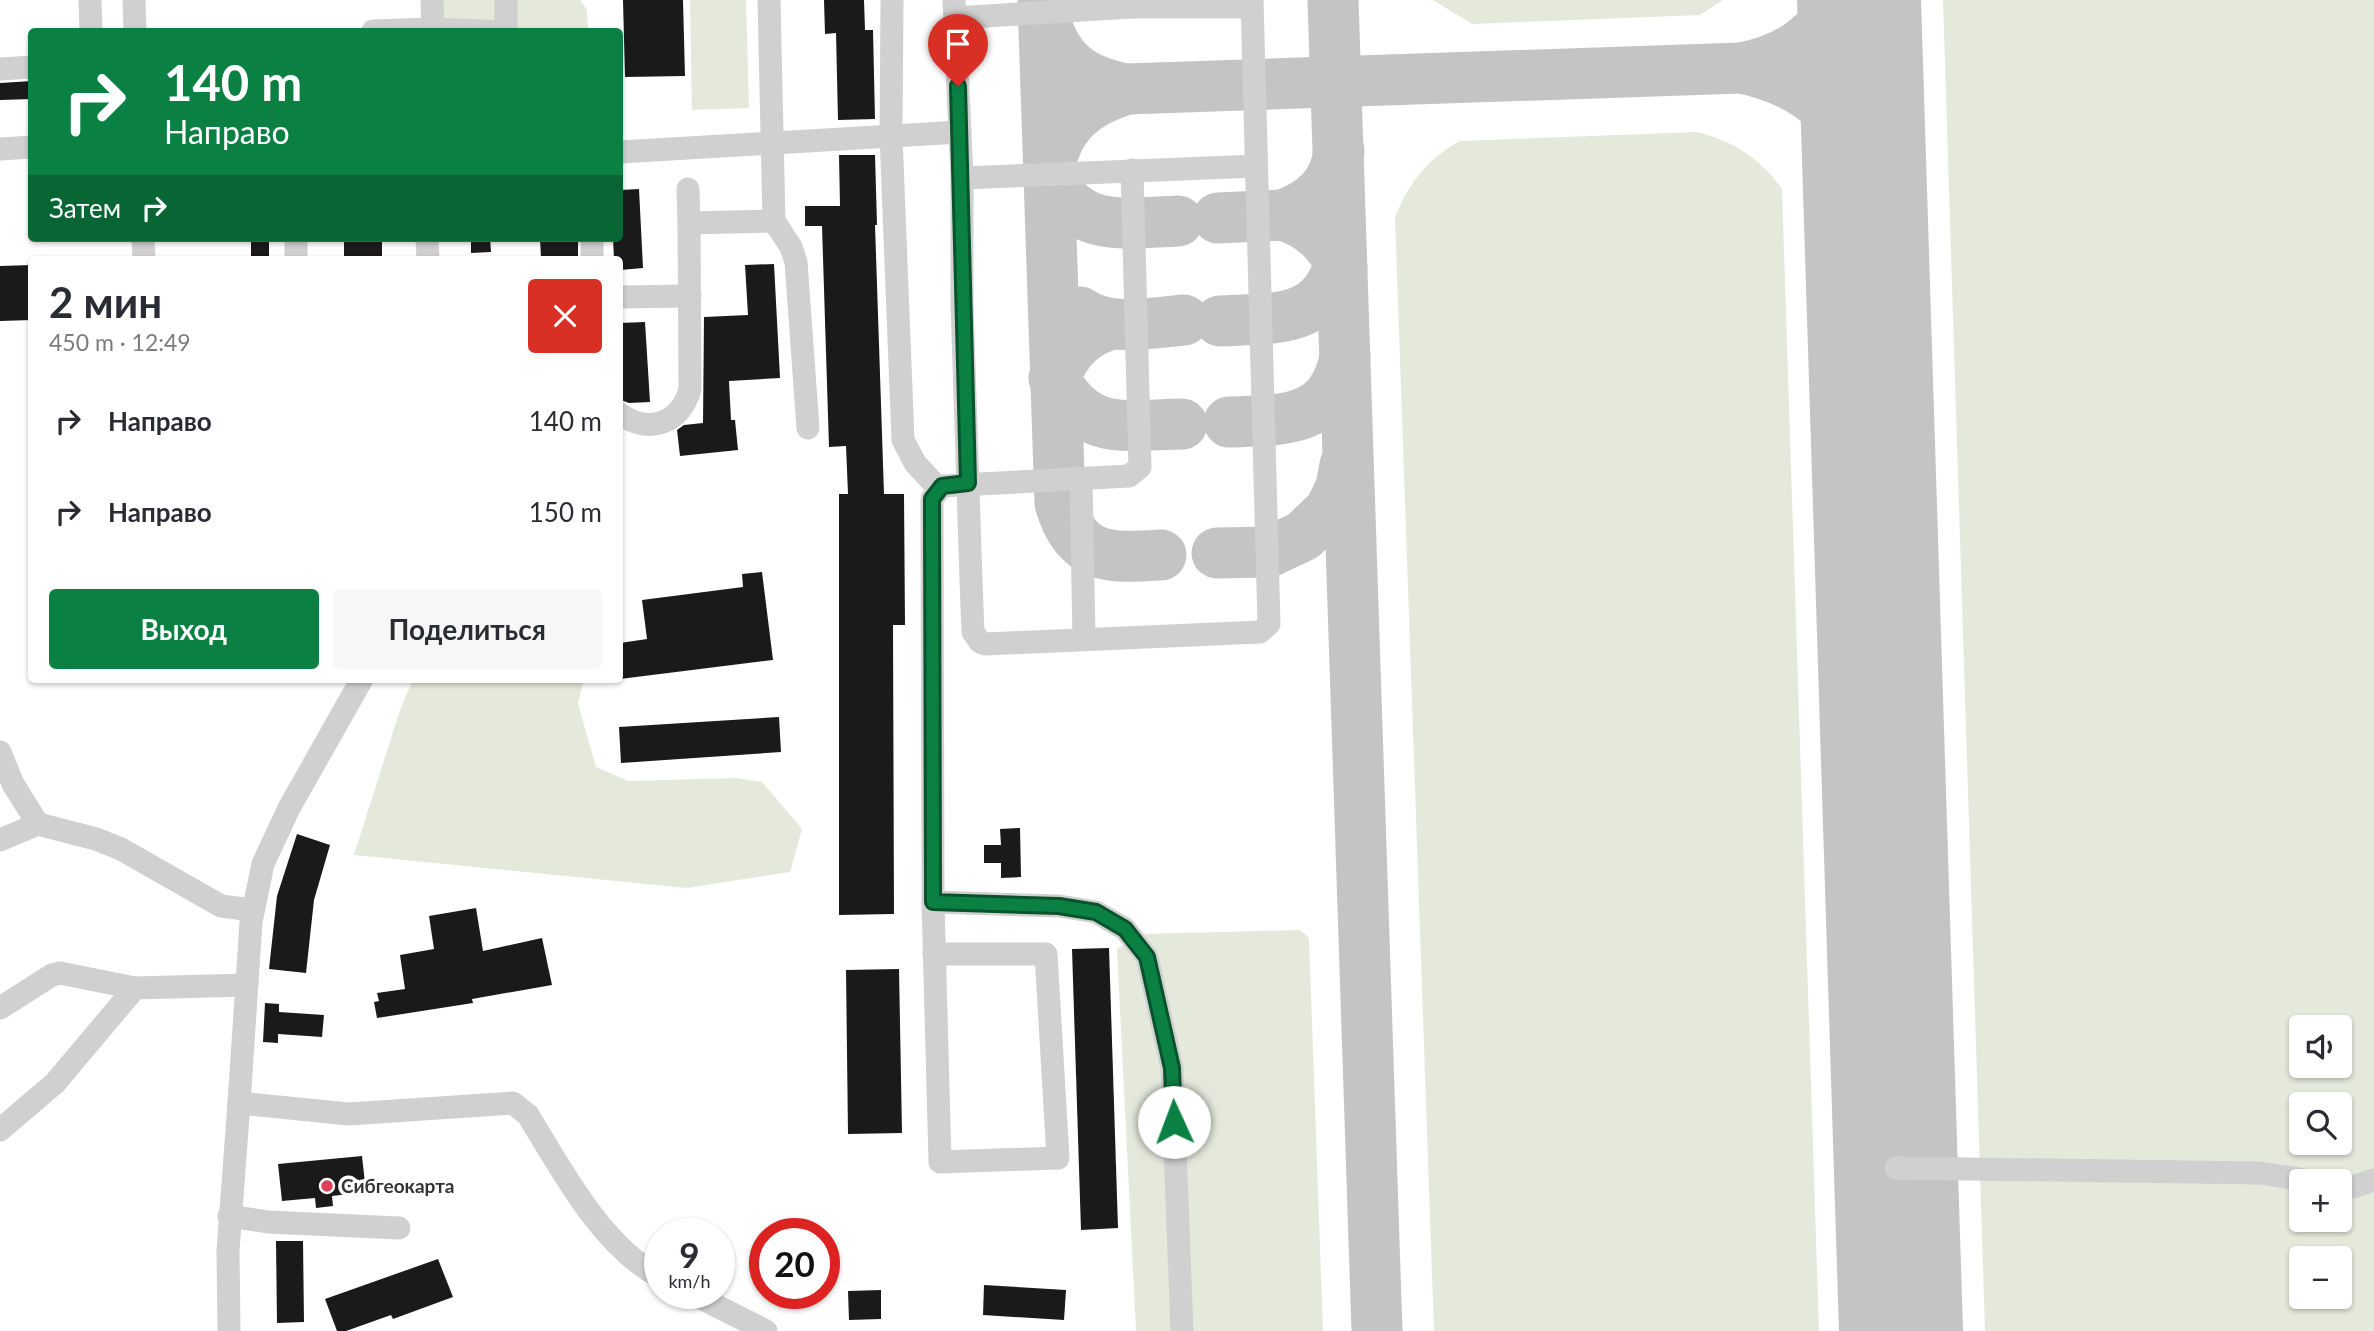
<!DOCTYPE html>
<html lang="ru">
<head>
<meta charset="utf-8">
<style>
  body { margin:0; font-family:Lato,sans-serif; background:#f7f7f7; color:#2b2b33; height:100vh; display:flex; flex-direction:column; font-size:26px; white-space:nowrap }
  * { box-sizing:border-box; margin:0 }
  p { font-size:23px; color:#7c7c81 }
  .icon { flex:none; width:38px; height:38px; fill:none; stroke:currentColor; stroke-width:2; stroke-linecap:round; stroke-linejoin:round }
  .map { position:relative; flex:1; overflow:hidden }
  .details { position:absolute; left:28px; top:256px; width:595px; height:427px; display:flex; flex-direction:column; background:#fff; border-radius:7px; box-shadow:0 2px 5px #0004 }
  .details>* { flex:none }
  .guide { position:absolute; left:28px; top:28px; width:595px; height:214px; border-radius:7px; box-shadow:0 2px 5px #0004; background:#0b8043; color:#fff; overflow:hidden }
  .tools { position:absolute; left:2289px; top:1015px; display:grid; gap:14px }
  .tools a { display:grid; place-items:center; width:63px; height:63px; border-radius:7px; background:#fff; box-shadow:0 2px 5px #0004; font-size:35px }
  .speed { position:absolute; left:644px; top:1218px; display:flex; gap:14px; font-size:35px; font-weight:700; text-align:center }
  .speed>* { display:grid; place-content:center; width:91px; height:91px; border-radius:50%; background:#fff; box-shadow:0 2px 5px #0004; line-height:1 }
  .speed small { font-size:18px; font-weight:400 }
  .speed .limit { border:10px solid #d22; background:#fff; color:#111 }
  .pin { position:absolute; display:grid; place-items:center; width:60px; height:60px; color:#fff; margin:-72px -30px; border-radius:50% 50% 50% 0; rotate:-45deg; box-shadow:0 0 7px #0007 }
  .pin .icon { rotate:45deg }
  .me { position:absolute; width:77px; margin:-38px; rotate:358deg; stroke-linejoin:round; filter:drop-shadow(0 0 5px #0008) }
  .turn { display:flex; align-items:center; gap:24px; height:147px; padding:0 21px; font-size:32px }
  .turn .icon { width:91px; height:91px; stroke-width:2.5 }
  .turn b { display:block; font-size:49px; line-height:60px }
  .then { display:flex; align-items:center; height:66px; padding:0 21px; background:#0003; gap:14px; font-size:26px }
  .round { display:grid; place-items:center; flex:none; width:74px; height:74px; border-radius:7px; background:#f7f7f7 }
  .summary { display:flex; align-items:center; justify-content:space-between; height:119px; padding:0 21px }
  h1 { font-size:42px; font-weight:700; line-height:52px }
  .primary-button { display:flex; gap:14px; margin-top:auto; padding:14px 21px }
  .primary-button a { flex:1; height:80px; border-radius:7px; background:#0b8043; color:#fff; font-size:28px; font-weight:700; line-height:80px; text-align:center }
  .primary-button a+a { background:#f7f7f7; color:#2b2b33 }
  ul { padding:0; list-style:none }
  li { display:flex; align-items:center; gap:21px; height:91px; padding:0 21px }
  li div { flex:1 }
  li b { display:block; font-size:26px }
  li em { font-style:normal }
  .map>svg:first-child { display:block }
  .green { fill:#e4e9dc; fill-rule:evenodd }
  .lines { fill:none; stroke-linecap:round; stroke-linejoin:round }
  .taxiway { stroke:#c4c4c4; stroke-width:51 }
  .runway { stroke:#c4c4c4; stroke-width:124 }
  .building { fill:#1a1a1a }
  .minor { stroke:#d0d0d0; stroke-width:23 }
  .route-casing { stroke:#07532c; stroke-width:18 }
  .route { stroke:#0b8043; stroke-width:12 }
  .poi-dot { fill:#dd4259; stroke:#fff; stroke-width:2.5 }
  .labels { text-anchor:middle; stroke-width:7; stroke-linejoin:round; paint-order:stroke }
  .poi-label { font-size:19px; font-weight:bold; fill:#333; stroke:#fff; text-anchor:start }
</style>
</head>
<body>
<div class="map">
<svg width="2374" height="1331" viewBox="0 0 2374 1331">
  <rect width="100%" height="100%" fill="#fff"/>
  <g class="green">
    <path d="M442 0H580L587 10 588 31H444Z"/>
    <path d="M690 0H746L749 108 692 110Z"/>
    <path d="M1433 0H1723L1700 15 1472 24Z"/>
    <path d="M1943 0H2374V1331H1985ZM2301 1027H2340V1066H2301ZM2301 1104H2340V1143H2301ZM2301 1181H2340V1220H2301ZM2301 1258H2340V1297H2301Z"/>
    <path d="M1697 132C1733 141 1760 158 1782 189L1819 1331H1434L1395 217C1408 184 1428 158 1460 141Z"/>
    <path d="M413 679H506L507 682 513 679H584L578 704 596 767 628 781 737 778 762 782 802 829 790 872 687 888 354 855 399 713Z"/>
    <path d="M1300 930 1309 938 1323 1331H1136L1117 949 1141 934Z"/>
  </g>
  <g class="lines">
    <g class="taxiway">
      <path d="M1043 0 1060 503C1076 561 1111 558 1161 555"/>
      <path d="M1333 0 1377 1331"/>
      <path d="M1044 15C1055 62 1082 81 1127 89 1081 103 1056 126 1048 175 1078 234 1121 223 1178 221"/>
      <path d="M1741 68C1805 81 1846 114 1865 178"/>
      <path d="M1127 89 1741 68C1785 60 1816 40 1840 0"/>
      <path d="M1339 151C1335 185 1314 204 1283 215 1312 225 1329 240 1342 268"/>
      <path d="M1218 218 1283 215"/>
      <path d="M1080 312C1109 332 1151 323 1184 320"/>
      <path d="M1220 321C1276 318 1326 324 1341 257"/>
      <path d="M1113 324C1081 332 1067 350 1054 378 1086 437 1125 425 1182 424"/>
      <path d="M1229 422C1284 420 1332 423 1345 357"/>
      <path d="M1217 553 1269 552 1303 536 1330 510 1341 487 1345 465"/>
    </g>
    <path class="runway" d="M1859 0 1901 1331"/>
  </g>
  <g class="building">
    <path d="M623 0H683L685 76 625 77Z"/>
    <path d="M824 0H864L865 30H873L875 119 838 120 836 33 825 34Z"/>
    <path d="M32 81V99L0 100V83Z"/>
    <path d="M839 155H875L877 225H875L884 494H904L905 625H893L894 914 839 915V494H848L846 446 829 447 822 226H805V206H840Z"/>
    <path d="M639 189 643 268 620 270V259H614L613 238H620V190Z"/>
    <rect x="251" y="238" width="18" height="21"/>
    <rect x="344" y="238" width="38" height="21"/>
    <path d="M471 238H490L491 252 471 253Z"/>
    <path d="M540 238H578V259H541Z"/>
    <path d="M774 264 780 378 729 381 731 420H735L738 450 680 456 677 430 684 425 703 423 704 317 748 315 745 265Z"/>
    <path d="M32 265V320L0 321V266Z"/>
    <path d="M645 322 650 402 629 403 621 400 620 323Z"/>
    <path d="M762 572 773 660 620 679V643L647 639 642 600 743 587 742 574Z"/>
    <path d="M779 717 781 752 621 763 619 727Z"/>
    <path d="M1020 828 1021 877 1001 878V863H984V845H1001L1000 829Z"/>
    <path d="M297 834 330 845 314 900 306 973 269 969 277 896Z"/>
    <path d="M476 908 483 951 542 938 552 985 472 999 473 1003 377 1018 374 1002 379 1001 377 993 405 989 400 955 434 949 429 916Z"/>
    <path d="M1109 948 1118 1228 1081 1230 1072 949Z"/>
    <path d="M899 969 902 1133 848 1134 846 970Z"/>
    <path d="M265 1003 279 1004V1012L324 1015 322 1037 278 1034V1043L263 1042Z"/>
    <path d="M362 1156 366 1192 332 1196 333 1206 316 1208 315 1198 282 1201 278 1164Z"/>
    <path d="M276 1241H303L304 1322 277 1323Z"/>
    <path d="M438 1259 453 1297 393 1319 391 1315 346 1331H337L325 1299Z"/>
    <path d="M984 1285 1066 1290 1064 1320 983 1315Z"/>
    <path d="M881 1290V1319L849 1320 848 1291Z"/>
  </g>
  <g class="lines">
    <g class="minor">
      <path d="M90 0 91 32"/>
      <path d="M134 0 135 32"/>
      <path d="M432 0 433 32"/>
      <path d="M506 0V30"/>
      <path d="M769 0 774 221 791 247 796 262 808 428"/>
      <path d="M892 0 891 136 903 440 915 463 938 488"/>
      <path d="M954 0 962 178V304L971 580 973 632 980 642 985 644 1260 632 1269 624 1252 0"/>
      <path d="M1130 7H1252"/>
      <path d="M955 18 1130 7 1129 0"/>
      <path d="M373 31 433 29 506 32"/>
      <path d="M0 69 32 67"/>
      <path d="M0 149 32 147"/>
      <path d="M620 152 960 132"/>
      <path d="M962 178 1256 166"/>
      <path d="M688 189 689 223"/>
      <path d="M143 238 144 259"/>
      <path d="M296 238V259"/>
      <path d="M427 238 428 259"/>
      <path d="M592 238V259"/>
      <path d="M620 297 690 296"/>
      <path d="M620 414C649 435 681 423 690 389L689 223 774 221"/>
      <path d="M1081 480 1084 639"/>
      <path d="M362 679 289 808 263 864 251 922 239 1103 349 1114 513 1103 528 1115C561 1169 602 1247 660 1277"/>
      <path d="M0 752 13 784 38 824 96 839 121 849 221 906 252 910"/>
      <path d="M0 840 38 824"/>
      <path d="M933 902 932 499 942 486 1129 476 1140 467 1132 170"/>
      <path d="M934 954H1046L1058 1158 940 1162 933 902 1059 906 1096 912 1125 929 1147 957 1172 1068 1182 1331"/>
      <path d="M0 1008 52 975 60 973 135 988"/>
      <path d="M0 1130 55 1083 135 988 247 985"/>
      <path d="M1896 1168 2260 1173 2312 1181"/>
      <path d="M2340 1185 2353 1187 2374 1180"/>
      <path d="M229 1216 268 1222 399 1228"/>
      <path d="M691 1293 766 1331"/>
      <path d="M229 1331 228 1251 239 1103"/>
    </g>
  </g>
  <g class="lines">
    <g class="route-casing">
      <path id="route" d="M958 86 968 483 942 486 932 499 933 902 1059 906 1096 912 1125 929 1147 957 1172 1068 1174 1122"/>
    </g>
    <use href="#route" class="route"/>
  </g>
  <circle class="poi-dot" cx="327" cy="1186" r="7"/>
  <g class="labels">
    <g class="poi-label">
      <text x="341" y="1193">Сибгеокарта</text>
    </g>
  </g>
</svg>
<div class="tools">
<a><svg class="icon" aria-label="sound" viewBox="0 0 24 24"><path d="M4 9h4l5-4v14l-5-4H4zM17 9q2 3 0 6"/></svg></a>
<a><svg class="icon" aria-label="search" viewBox="0 0 24 24"><circle cx="10" cy="10" r="6"/><path d="M15 15l6 6"/></svg></a>
<a>+</a>
<a>−</a>
</div>
<div class="speed"><div>9<small>km/h</small></div><div class="limit">20</div></div>
<div class="pin" style="left:958px;top:86px;background:#d93025"><svg class="icon" aria-label="arrive" viewBox="0 0 24 24"><path d="M6 21V4h12l-3 4 3 4H6"/></svg></div>
<svg class="me" style="left:1174px;top:1122px" viewBox="-20 -20 40 40"><circle r="19" fill="#fff"/><path d="M0-13L10 11 0 6-10 11z" fill="#0b8043"/></svg>
<div class="guide">
<div class="turn"><svg class="icon" aria-label="right" viewBox="0 0 24 24"><path d="M7 20v-9h11M14 6l5 5-5 5"/></svg><div><b>140 m</b>Направо</div></div>
<div class="then">Затем<svg class="icon" aria-label="right" viewBox="0 0 24 24"><path d="M7 20v-9h11M14 6l5 5-5 5"/></svg></div>
</div>
<section class="details">
<div class="summary"><div><h1>2 мин</h1><p>450 m · 12:49</p></div><a class="round" style="background:#d93025;color:#fff"><svg class="icon" aria-label="close" viewBox="0 0 24 24"><path d="M6 6l12 12M18 6L6 18"/></svg></a></div>
<ul>
<li><svg class="icon" aria-label="right" viewBox="0 0 24 24"><path d="M7 20v-9h11M14 6l5 5-5 5"/></svg><div><b>Направо</b></div><em>140 m</em></li>
<li><svg class="icon" aria-label="right" viewBox="0 0 24 24"><path d="M7 20v-9h11M14 6l5 5-5 5"/></svg><div><b>Направо</b></div><em>150 m</em></li>
</ul>
<div class="primary-button"><a>Выход</a><a>Поделиться</a></div>
</section>
</div>
</body>
</html>
